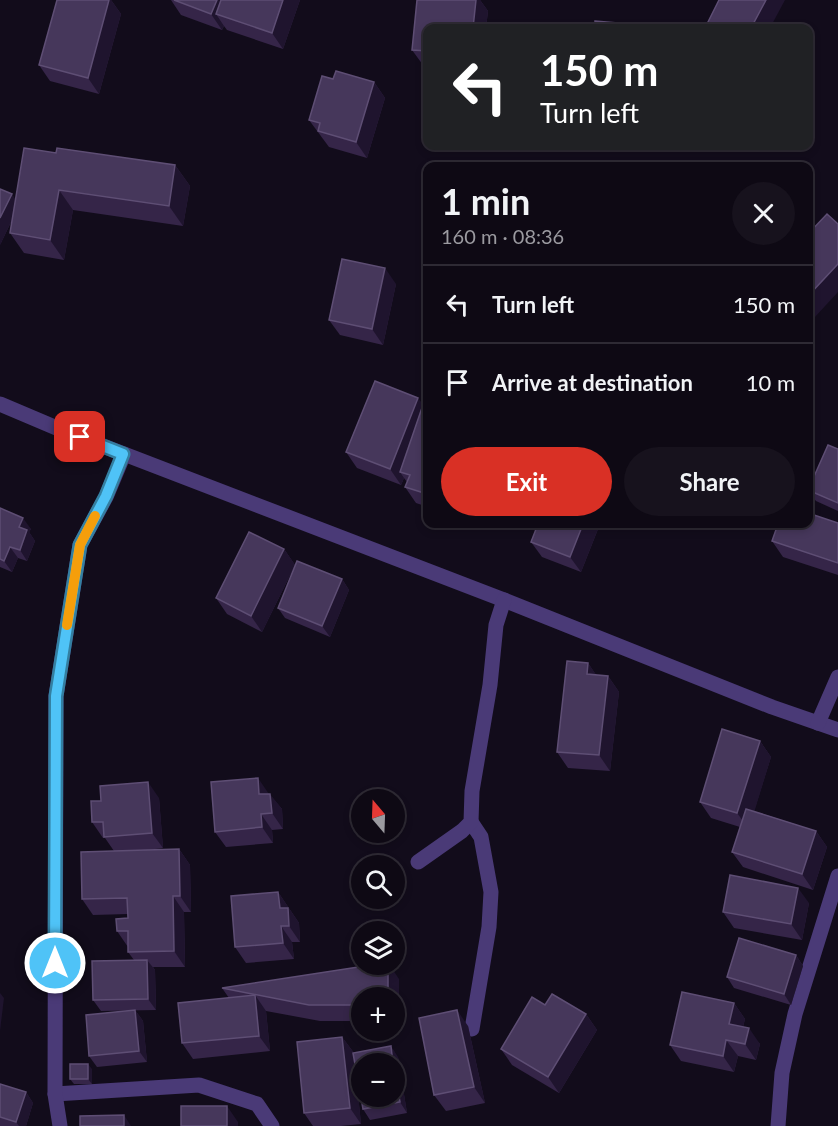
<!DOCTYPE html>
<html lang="en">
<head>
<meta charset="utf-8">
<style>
  body { margin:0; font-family:Lato,sans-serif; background:#17121d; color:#f1f3f6; height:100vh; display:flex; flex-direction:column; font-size:22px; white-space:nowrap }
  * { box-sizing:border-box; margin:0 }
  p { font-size:20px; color:#9b9aa0 }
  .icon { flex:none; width:33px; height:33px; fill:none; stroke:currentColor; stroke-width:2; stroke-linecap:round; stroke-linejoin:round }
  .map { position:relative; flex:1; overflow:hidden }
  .sheet { position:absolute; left:423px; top:162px; width:390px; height:366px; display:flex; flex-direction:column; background:#0e0914; border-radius:12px; box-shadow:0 3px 9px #0003,0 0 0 2px #2e2a34 }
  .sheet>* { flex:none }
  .banner { position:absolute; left:423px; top:24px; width:390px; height:126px; border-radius:12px; box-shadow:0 3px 9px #0003,0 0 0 2px #2e2a34; background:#202124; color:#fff; overflow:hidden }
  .needle { width:39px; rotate:341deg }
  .buttons { position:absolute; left:351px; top:789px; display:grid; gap:12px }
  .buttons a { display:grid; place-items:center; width:54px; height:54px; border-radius:50%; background:#0e0914; box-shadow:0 3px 9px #0003,0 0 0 2px #2e2a34; font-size:30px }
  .pin { position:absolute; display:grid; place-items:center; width:51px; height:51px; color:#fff; margin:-26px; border-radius:12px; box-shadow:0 3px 9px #0006 }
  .me { position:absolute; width:66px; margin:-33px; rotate:0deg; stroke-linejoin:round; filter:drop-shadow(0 0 4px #0008) }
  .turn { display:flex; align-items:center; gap:21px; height:126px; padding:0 18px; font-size:27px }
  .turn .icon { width:78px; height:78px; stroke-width:2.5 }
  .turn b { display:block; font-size:42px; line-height:51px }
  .round { display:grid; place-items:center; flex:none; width:63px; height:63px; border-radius:32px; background:#17121d }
  .overview { display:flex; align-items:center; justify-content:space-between; height:102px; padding:0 18px }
  h1 { font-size:36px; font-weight:700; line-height:45px }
  .action { display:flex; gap:12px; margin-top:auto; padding:12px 18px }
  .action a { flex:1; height:69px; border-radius:36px; background:#d93025; color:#fff; font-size:24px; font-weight:700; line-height:69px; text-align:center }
  .action a+a { background:#17121d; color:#f1f3f6 }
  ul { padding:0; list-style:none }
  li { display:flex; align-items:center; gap:18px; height:78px; padding:0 18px; border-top:2px solid #2e2a34 }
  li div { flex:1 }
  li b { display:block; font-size:22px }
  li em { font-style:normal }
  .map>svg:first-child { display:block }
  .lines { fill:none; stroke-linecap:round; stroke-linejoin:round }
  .minor { stroke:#4a3a77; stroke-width:15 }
  .wall { fill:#352548 }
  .shaded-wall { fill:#1f142e }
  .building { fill:#46375b; stroke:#5e4e74; stroke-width:1.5 }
  .route-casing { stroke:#337fa1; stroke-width:15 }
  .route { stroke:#4fc3f7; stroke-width:10 }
  .slow { stroke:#f59e0b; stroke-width:10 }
</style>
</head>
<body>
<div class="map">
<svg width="838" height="1126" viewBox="0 0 838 1126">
  <rect width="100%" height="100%" fill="#120c1b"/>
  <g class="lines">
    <g class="minor">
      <path d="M0 404 59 429 504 600 772 707 838 730"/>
      <path d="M818 723 838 677"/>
      <path d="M471 822 481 837 491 892 489 927 472 1029"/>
      <path d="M418 862 462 831 471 822 472 791 490 685 496 625 504 600"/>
      <path d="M55 1094 199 1085 257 1104 272 1126"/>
      <path d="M60 1126 55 1094 56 696 80 545 106 497 124 454"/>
      <path d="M778 1126 782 1073 795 1014 838 876"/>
    </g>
  </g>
  <g class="wall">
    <path d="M57 0H111L121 14 99 94 50 81 39 65Z"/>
    <path d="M171 0H300L283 49 227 30 224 26 222 30 181 15Z"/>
    <path d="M417 0H480L488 11 486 28H428V66L423 65 412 50Z"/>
    <path d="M333 79 374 82 385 98 367 158 329 147 309 120Z"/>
    <path d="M56 153 175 165 190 186 183 226 73 210 64 260 24 253 10 233 12 220 0 245 12 194 15 200Z"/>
    <path d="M396 284 383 345 340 335 329 320Z"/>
    <path d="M428 396V507L416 503 405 487 407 482 404 478 401 485 357 468 346 452 423 404Z"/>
    <path d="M838 449V511L816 501 808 491V489Z"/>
    <path d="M0 508 31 529 29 532 35 541 27 561 18 558 12 572 0 567Z"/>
    <path d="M838 523V575L783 557 772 541Z"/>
    <path d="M600 524 581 572 542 557 531 542Z"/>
    <path d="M284 549 295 565 262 632 227 614 216 598Z"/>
    <path d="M342 579 349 590 330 637 285 618 278 608Z"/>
    <path d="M588 663 596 675 608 676 619 692 610 771 568 768 557 752Z"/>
    <path d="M760 741 771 757 754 811 816 831 827 847 813 890 743 867 732 852 740 827 711 818 700 802Z"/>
    <path d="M269 794 282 809 283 829 272 830 273 843 226 847 215 832Z"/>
    <path d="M159 798 163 848 148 850 179 849 190 865 191 912H184L185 967H153L155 970 156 1010 101 1011 93 1000 134 960 128 952V947L117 931 128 918V914L93 915 82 899 114 851 105 838H103L92 822 101 801Z"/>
    <path d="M278 892 299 923 300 942H292L294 959 246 963 235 947Z"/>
    <path d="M809 903 802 940 734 928 723 912Z"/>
    <path d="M796 955 803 966 791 1005 734 988 727 977Z"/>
    <path d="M399 979V1020H394V998H362V1021H320L266 1011 270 1051 193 1059 182 1043 229 998 222 988Z"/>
    <path d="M734 1003 745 1019 743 1027 760 1044 756 1060 738 1056 734 1072 681 1061 670 1045Z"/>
    <path d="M545 1005 586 1014 597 1030 559 1093 512 1065 501 1049Z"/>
    <path d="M135 1010 143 1021 147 1062 97 1067 89 1056Z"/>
    <path d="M468 1026 485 1103 446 1111 434 1095Z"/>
    <path d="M342 1037 354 1053 398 1057 407 1113 370 1120 363 1109 354 1055 361 1124 341 1126H313L304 1113Z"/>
    <path d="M92 1069V1084H74L70 1079Z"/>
    <path d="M0 1084 26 1092 33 1103 26 1126H0Z"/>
  </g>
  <g class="shaded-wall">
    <path d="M109 0H111L121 14 99 94 88 78Z"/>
    <path d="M217 0H234L216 14 224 26 222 30 211 14Z"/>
    <path d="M283 0H300L283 49 272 33Z"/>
    <path d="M476 0H480L488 11 486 28H473Z"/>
    <path d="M766 0H785L770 28H751Z"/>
    <path d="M374 82 385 98 367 158 356 142Z"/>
    <path d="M175 165 190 186 183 226 169 206Z"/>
    <path d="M59 190 73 210 64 260 50 240Z"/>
    <path d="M12 194 19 205 0 245V218Z"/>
    <path d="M838 264V292L814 318 808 311V296Z"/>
    <path d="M385 268 396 284 383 345 372 329Z"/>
    <path d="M418 398 428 411 400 472 404 478 401 485 390 469Z"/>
    <path d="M428 482V499L424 493Z"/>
    <path d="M23 518 31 529 29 532 35 541 27 561 20 550 19 527Z"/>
    <path d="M583 524H600L581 572 570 557Z"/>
    <path d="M10 547 18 558 12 572 4 561Z"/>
    <path d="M284 549 295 565 262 632 251 616Z"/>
    <path d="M342 579 349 590 330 637 322 626Z"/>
    <path d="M588 663 599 679 587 674Z"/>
    <path d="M608 676 619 692 610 771 599 755Z"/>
    <path d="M760 741 771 757 749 829 737 813Z"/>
    <path d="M258 778 269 794H259Z"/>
    <path d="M148 782 159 798 163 848 152 833Z"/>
    <path d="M270 794 282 809 283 829 272 813Z"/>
    <path d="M261 814 272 830 273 843 262 827Z"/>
    <path d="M816 831 827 847 813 890 802 874Z"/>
    <path d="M179 849 190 865 191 912 180 896Z"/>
    <path d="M798 888 809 903 802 940 791 924Z"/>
    <path d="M278 892 299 923 300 942 289 926 280 908Z"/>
    <path d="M173 896 184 912 185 967 174 951Z"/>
    <path d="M281 926 292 942 294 959 283 943Z"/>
    <path d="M796 955 803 966 791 1005 784 994Z"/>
    <path d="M147 960 155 970 156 1010 148 999Z"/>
    <path d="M388 964H389L399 979V1020L394 1014V998H388Z"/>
    <path d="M0 993 4 998 0 1031Z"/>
    <path d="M255 995 266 1011 270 1051 259 1036Z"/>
    <path d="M734 1003 745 1019 740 1039 729 1024Z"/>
    <path d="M135 1010 143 1021 147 1062 139 1051Z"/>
    <path d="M457 1010 468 1026 485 1103 474 1087Z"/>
    <path d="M586 1014 597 1030 559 1093 548 1077Z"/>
    <path d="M749 1028 760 1044 756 1060 745 1044Z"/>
    <path d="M342 1037 354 1053 361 1124 350 1108Z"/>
    <path d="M726 1040 738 1056 734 1072 723 1056Z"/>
    <path d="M391 1046 398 1057 407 1113 400 1102 394 1070V1064H393Z"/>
    <path d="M88 1064 92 1069V1084L88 1079Z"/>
    <path d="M26 1092 33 1103 26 1126H19L16 1122Z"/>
    <path d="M227 1106 238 1122V1126H227Z"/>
    <path d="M124 1115 131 1126H124Z"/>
  </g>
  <g class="building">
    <path d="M57 0H109L88 78 39 65Z"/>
    <path d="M174 0H217L211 14Z"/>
    <path d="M221 0H283L272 33 216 14Z"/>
    <path d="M417 0H476L473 28H428V51L412 50Z"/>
    <path d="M719 0H766L751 28H705Z"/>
    <path d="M595 21 629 24V28H595Z"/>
    <path d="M336 71 374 82 356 142 318 131 320 123 309 120 322 76 333 79Z"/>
    <path d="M24 148 56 153 57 148 175 165 169 206 59 190 50 240 10 233Z"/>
    <path d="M0 189 12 194 0 218Z"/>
    <path d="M827 214 838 224V264L808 296V234Z"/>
    <path d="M342 259 385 268 372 329 329 320Z"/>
    <path d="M375 381 418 398 390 469 346 452Z"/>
    <path d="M426 396H428V482L424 493 405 487 410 475 400 472Z"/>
    <path d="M828 445 838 449V503L808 490Z"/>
    <path d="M0 508 23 518 19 527 27 530 20 550 10 547 4 561 0 559Z"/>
    <path d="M808 513 838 523V563L772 541 778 524H808Z"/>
    <path d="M538 524H583L570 557 531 542Z"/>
    <path d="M249 532 284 549 251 616 216 598Z"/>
    <path d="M297 561 342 579 322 626 278 608Z"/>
    <path d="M567 661 588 663 587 674 608 676 599 755 557 752Z"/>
    <path d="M722 729 760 741 737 813 700 802Z"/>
    <path d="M258 778 259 794H270L272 813 261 814 262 827 215 832 211 782Z"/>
    <path d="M148 782 152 833 104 837 103 822H92L91 801H101L100 786Z"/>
    <path d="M746 809 816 831 802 874 732 852Z"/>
    <path d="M179 849 180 896H173L174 951 128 952V931H117L116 919 128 918 127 898 82 899 81 852Z"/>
    <path d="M730 875 798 888 791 924 723 912Z"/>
    <path d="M278 892 280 908H288L289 926H281L283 943 235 947 231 896Z"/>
    <path d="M739 938 796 955 784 994 727 977Z"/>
    <path d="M147 960 148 999 93 1000 92 961Z"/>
    <path d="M378 964H388V998H362V1005H309L222 988Z"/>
    <path d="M682 992 734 1003 729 1024 749 1028 745 1044 726 1040 723 1056 670 1045Z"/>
    <path d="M552 994 586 1014 548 1077 501 1049 532 997 545 1005Z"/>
    <path d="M255 995 259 1036 182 1043 178 1003Z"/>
    <path d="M135 1010 139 1051 89 1056 86 1015Z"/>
    <path d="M457 1010 474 1087 434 1095 419 1018Z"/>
    <path d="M342 1037 350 1108 304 1113 297 1042Z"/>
    <path d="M391 1046 393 1064H362V1096H394V1070L400 1102 363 1109 353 1053Z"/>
    <rect x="70" y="1064" width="18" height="15"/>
    <path d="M0 1084 26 1092 16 1122 0 1117Z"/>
    <rect x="181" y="1106" width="46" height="20"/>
    <path d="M124 1115V1126H80V1116Z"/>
  </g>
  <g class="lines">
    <g class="route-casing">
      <path id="route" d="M55 963 56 696 80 545 106 496 123 454 80 437"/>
    </g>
    <use href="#route" class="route"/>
    <path class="slow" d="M67 625 80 545 95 516"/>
  </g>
</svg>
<div class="buttons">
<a><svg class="needle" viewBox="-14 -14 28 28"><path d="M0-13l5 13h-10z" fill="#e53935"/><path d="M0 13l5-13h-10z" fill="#9b9aa0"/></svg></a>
<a><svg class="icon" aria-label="search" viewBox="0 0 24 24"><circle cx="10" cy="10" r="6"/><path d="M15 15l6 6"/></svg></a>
<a><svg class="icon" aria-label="layers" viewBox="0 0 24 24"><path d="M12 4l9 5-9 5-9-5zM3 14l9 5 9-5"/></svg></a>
<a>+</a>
<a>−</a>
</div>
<div class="pin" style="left:80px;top:437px;background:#d93025"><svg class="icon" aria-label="arrive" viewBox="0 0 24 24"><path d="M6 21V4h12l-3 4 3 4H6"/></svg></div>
<svg class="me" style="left:55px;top:963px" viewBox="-20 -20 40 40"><circle r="17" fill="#4fc3f7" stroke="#fff" stroke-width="3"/><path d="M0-11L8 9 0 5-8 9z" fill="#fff"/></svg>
<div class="banner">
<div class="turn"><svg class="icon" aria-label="left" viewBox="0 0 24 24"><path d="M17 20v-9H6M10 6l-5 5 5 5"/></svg><div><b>150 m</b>Turn left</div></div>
</div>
<section class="sheet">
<div class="overview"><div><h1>1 min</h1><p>160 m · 08:36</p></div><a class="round"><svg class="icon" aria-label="close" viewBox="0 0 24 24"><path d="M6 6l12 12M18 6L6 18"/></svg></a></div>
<ul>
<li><svg class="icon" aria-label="left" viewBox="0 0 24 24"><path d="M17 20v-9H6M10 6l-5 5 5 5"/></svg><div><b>Turn left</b></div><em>150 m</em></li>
<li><svg class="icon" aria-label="arrive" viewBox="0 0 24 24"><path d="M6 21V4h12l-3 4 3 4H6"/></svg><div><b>Arrive at destination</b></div><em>10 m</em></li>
</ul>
<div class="action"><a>Exit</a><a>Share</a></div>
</section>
</div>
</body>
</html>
